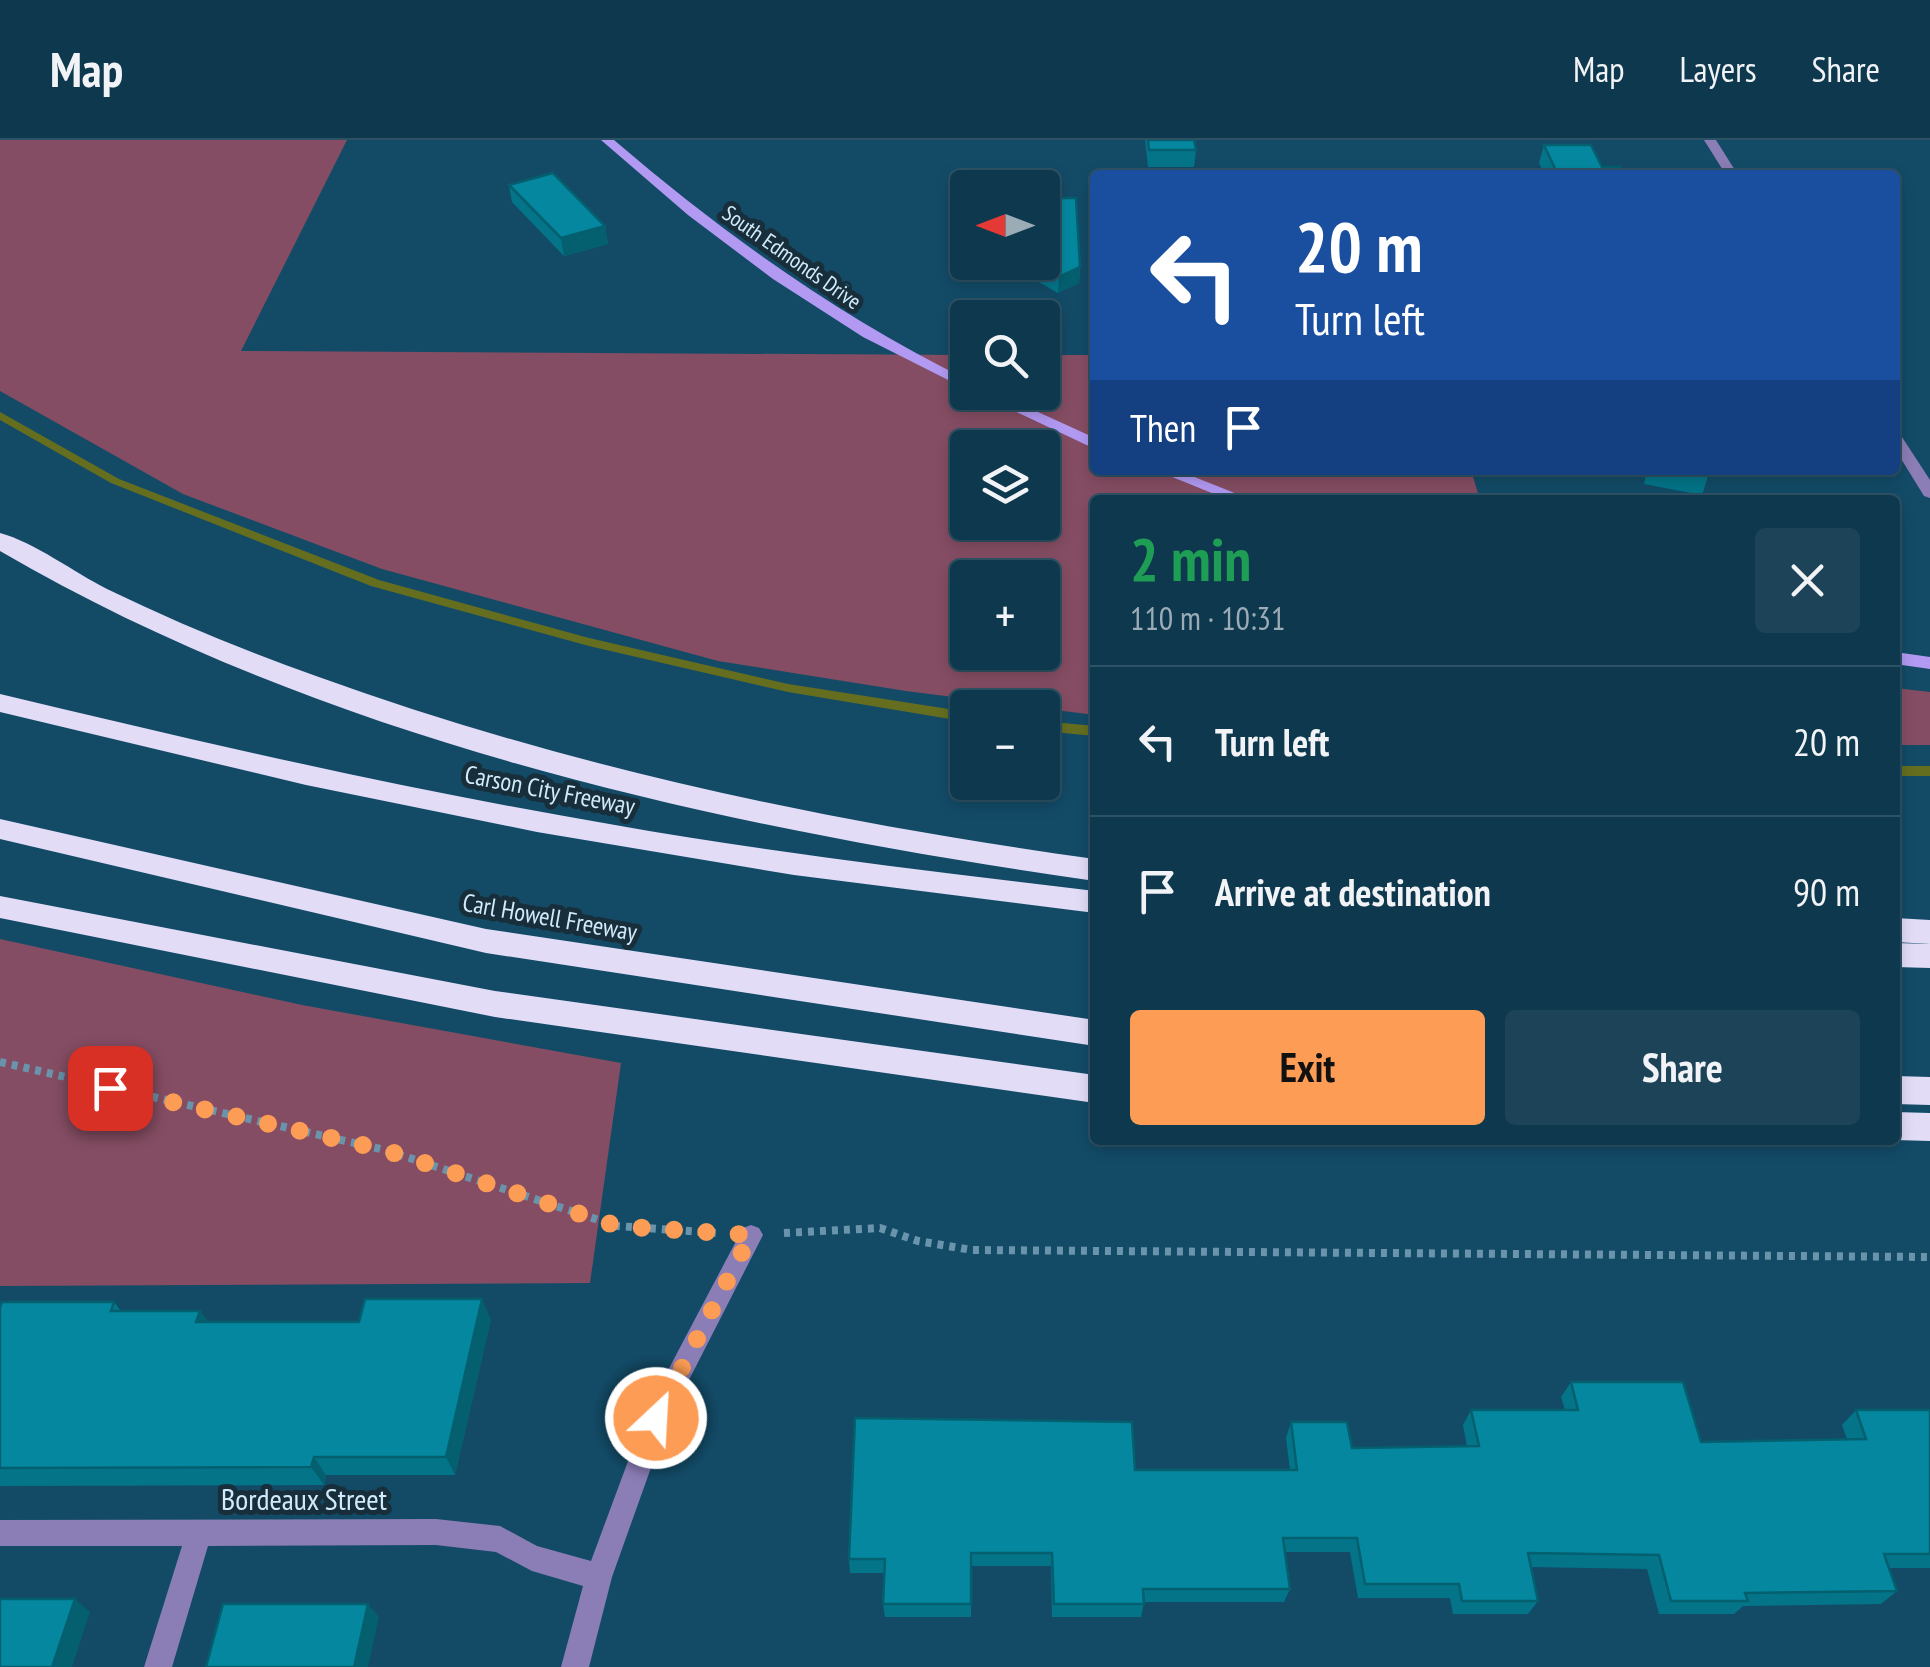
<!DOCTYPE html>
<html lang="en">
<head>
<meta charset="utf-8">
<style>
  body { margin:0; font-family:"PT Sans Narrow",sans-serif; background:#1c4357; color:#f1f3f6; height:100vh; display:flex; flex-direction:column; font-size:38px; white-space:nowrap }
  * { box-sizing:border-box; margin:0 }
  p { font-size:32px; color:#9bacb6 }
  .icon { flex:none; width:55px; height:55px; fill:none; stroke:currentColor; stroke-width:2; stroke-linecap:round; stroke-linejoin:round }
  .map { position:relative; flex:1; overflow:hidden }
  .side { position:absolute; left:1090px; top:355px; width:810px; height:650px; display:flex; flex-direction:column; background:#0e384d; border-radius:10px; box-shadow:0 5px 15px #0003,0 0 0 2px #2e5265 }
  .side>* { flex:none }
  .top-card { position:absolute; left:1090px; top:30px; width:810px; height:305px; border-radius:10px; box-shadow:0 5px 15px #0003,0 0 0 2px #2e5265; background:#1a4fa0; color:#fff; overflow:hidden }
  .needle { width:65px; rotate:270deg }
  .fabs { position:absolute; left:950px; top:30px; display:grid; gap:20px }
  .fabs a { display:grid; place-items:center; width:110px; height:110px; border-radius:10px; background:#0e384d; box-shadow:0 5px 15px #0003,0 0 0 2px #2e5265; font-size:50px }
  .pin { position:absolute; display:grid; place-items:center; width:85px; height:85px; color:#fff; margin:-42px; border-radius:20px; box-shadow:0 5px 15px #0006 }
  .me { position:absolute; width:110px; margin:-55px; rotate:25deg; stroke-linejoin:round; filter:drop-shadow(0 0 8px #0008) }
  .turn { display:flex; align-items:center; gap:35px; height:210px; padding:0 40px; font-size:45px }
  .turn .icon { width:130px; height:130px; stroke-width:2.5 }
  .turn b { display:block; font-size:70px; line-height:85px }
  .then { display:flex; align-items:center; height:95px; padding:0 40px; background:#0003; gap:20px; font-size:38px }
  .round { display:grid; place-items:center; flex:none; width:105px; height:105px; border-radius:10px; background:#1c4357 }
  .head { display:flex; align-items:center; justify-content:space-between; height:170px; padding:0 40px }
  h1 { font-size:60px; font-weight:600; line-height:75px; color:#1e9e55 }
  .button { display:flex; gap:20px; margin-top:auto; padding:20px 40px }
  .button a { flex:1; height:115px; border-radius:10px; background:#fd9d55; color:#111; font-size:40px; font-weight:600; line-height:115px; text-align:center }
  .button a+a { background:#1c4357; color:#f1f3f6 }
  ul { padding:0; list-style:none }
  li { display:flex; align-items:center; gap:30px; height:150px; padding:0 40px; border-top:2px solid #2e5265 }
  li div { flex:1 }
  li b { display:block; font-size:38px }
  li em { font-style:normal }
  header { display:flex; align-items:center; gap:60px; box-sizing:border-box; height:140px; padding:0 50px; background:#0e384d; border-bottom:2px solid #2e5265 }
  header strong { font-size:48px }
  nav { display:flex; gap:55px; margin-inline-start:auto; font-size:35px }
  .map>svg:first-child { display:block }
  .green { fill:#854d63; fill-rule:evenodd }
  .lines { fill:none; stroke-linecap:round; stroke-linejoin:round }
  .stream { fill:#656e1f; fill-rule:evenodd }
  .path { stroke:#6994ab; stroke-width:8; stroke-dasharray:6 6; stroke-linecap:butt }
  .street { fill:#8b7db5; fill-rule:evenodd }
  .secondary { fill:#b29af3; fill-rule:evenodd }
  .highway { fill:#e2dcf7; fill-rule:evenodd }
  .wall { fill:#047589 }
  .shaded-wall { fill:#045f6f }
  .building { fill:#05889f; stroke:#045f6f; stroke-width:2.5 }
  .route { stroke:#fd9d55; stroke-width:18; stroke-dasharray:0 32.4 }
  .labels { text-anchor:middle; stroke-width:10; stroke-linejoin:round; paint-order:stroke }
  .far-street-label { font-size:22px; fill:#d0ebfc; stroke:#182e3b }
  .street-label { font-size:25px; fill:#d0ebfc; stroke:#182e3b }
  .near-street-label { font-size:30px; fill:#d0ebfc; stroke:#182e3b }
</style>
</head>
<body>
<header>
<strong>Map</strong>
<nav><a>Map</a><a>Layers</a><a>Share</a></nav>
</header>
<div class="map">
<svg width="1930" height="1527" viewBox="0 0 1930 1527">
  <rect width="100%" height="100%" fill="#134b67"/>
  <g class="green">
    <path d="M0 0H347L241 211 967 215 968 252H1042L1043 215H1095V330H1471L1480 360H1095V575L906 551 718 521 382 429 183 354 0 251ZM968 308H1042V382H968ZM968 438H1042V512H968Z"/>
    <path d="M1895 548 1930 552V605H1895Z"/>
    <path d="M0 799 302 865 621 923 590 1143 0 1146Z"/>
  </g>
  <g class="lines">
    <g class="stream">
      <path d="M0 272 119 339 379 440 589 498 788 544 968 572V582L788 552 589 506 371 446 111 343 0 280Z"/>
      <path d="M1042 581 1095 586V596L1042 591Z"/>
      <rect x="1895" y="626" width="35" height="10"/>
    </g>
    <g class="path">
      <path d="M0 922 385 1010 617 1086 716 1093"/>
      <path d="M784 1093 880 1088 918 1101 972 1110 1930 1117"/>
    </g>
    <g class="street">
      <path d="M1704 0H1716L1738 35H1726Z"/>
      <path d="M1895 292 1900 294 1930 340V358L1924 356 1895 309Z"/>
      <path d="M751 1085 759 1088 763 1095 667 1283 612 1437 589 1527H561L583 1446 532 1431 496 1412 436 1405 208 1406 172 1527H144L182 1406H0V1380L436 1379 500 1386 537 1406 591 1421 647 1270 743 1088Z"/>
    </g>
    <g class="secondary">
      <path d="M601 0H614C724 94 838 176 968 240V250L863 197 773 139 688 75Z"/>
      <path d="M974 252H994L1095 298V309Z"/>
      <path d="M1155 330H1177L1252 360H1229Z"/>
      <path d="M1895 512 1930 517V529L1895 524Z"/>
    </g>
    <g class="highway">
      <path d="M0 393C34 402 75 433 107 449 175 482 245 511 316 536 570 628 829 682 1095 719V741C724 688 327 602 0 411Z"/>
      <path d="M0 554C204 603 408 650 615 685 774 713 935 732 1095 751V773L794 735 537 692 306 645 0 572Z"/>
      <path d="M0 679 486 789 1095 880V906L486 813 0 699Z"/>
      <path d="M0 756 495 851 1095 935V963L495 877 0 778Z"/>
      <path d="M1895 778 1930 780V804L1895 802Z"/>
      <path d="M1895 803 1930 804V828L1895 827Z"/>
      <path d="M1895 936 1930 937V965L1895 964Z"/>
      <path d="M1895 972 1930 973V1001L1895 1000Z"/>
    </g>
  </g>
  <g class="wall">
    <path d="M1145 0H1194L1196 10 1194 27H1148Z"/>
    <path d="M1544 5 1602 27 1624 35H1545L1539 23Z"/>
    <path d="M509 45 605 86 608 104 564 116 512 62Z"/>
    <path d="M1029 122 1080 127 1079 143 1058 153 1030 137Z"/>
    <path d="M1647 330H1710L1702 355 1644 344Z"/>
    <path d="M114 1162 121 1171H200L208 1182H359L491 1179 455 1335H326L324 1345 0 1346V1167Z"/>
    <path d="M1571 1242 1701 1302 1847 1299 1842 1285 1856 1270H1930V1428H1889L1897 1451 1881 1464 1743 1466 1734 1474H1659L1647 1429 1531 1427 1538 1461 1528 1474H1453L1450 1458H1358L1350 1412H1285L1290 1449 1284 1462H1144L1141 1477H1052L1051 1426H971V1477H885L883 1464 884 1433H850L849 1419 1135 1330H1290L1286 1298 1291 1282 1352 1308 1467 1306 1463 1285 1471 1270H1565L1561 1257Z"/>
  </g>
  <g class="shaded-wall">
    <path d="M605 86 608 104 564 116 561 98Z"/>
    <path d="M1080 127 1079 143 1058 153 1059 137Z"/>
    <path d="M482 1159 491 1179 455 1335 446 1317Z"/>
    <path d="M200 1171 213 1190 196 1182Z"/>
    <path d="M314 1317 326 1335 324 1345 311 1327Z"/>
    <path d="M75 1459 90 1472 72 1527H52Z"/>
    <path d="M368 1464 379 1477 368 1527H354Z"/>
  </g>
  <g class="building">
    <path d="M1148 0H1194L1196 10H1149Z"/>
    <path d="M1544 5H1591L1602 27H1620L1624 35H1558Z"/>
    <path d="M553 33 605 86 561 98 509 45Z"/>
    <path d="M1042 58H1076L1080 127 1059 137 1032 122H1042Z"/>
    <path d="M1677 330H1710L1709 336Z"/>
    <path d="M365 1159H482L446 1317H314L311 1327 0 1328V1167L2 1162H114L111 1171H200L196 1182H359Z"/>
    <path d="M1571 1242H1683L1701 1302 1866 1299 1856 1270H1930V1414H1884L1897 1451 1745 1453 1748 1461H1671L1659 1415 1528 1413 1538 1461H1462L1459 1444H1365L1357 1398H1283L1290 1449H1143L1144 1464H1054L1052 1413H971V1464H883L885 1419H849L855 1278 1132 1282 1135 1330H1297L1291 1282H1347L1352 1308 1479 1306 1471 1270H1578Z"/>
    <path d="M0 1459H75L52 1527H0Z"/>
    <path d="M223 1464H368L354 1527H206Z"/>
  </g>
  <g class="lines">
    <path class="route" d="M110 948 385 1010 617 1086 751 1095 656 1278"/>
  </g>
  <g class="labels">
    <g class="far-street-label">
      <text transform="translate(792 117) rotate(35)" y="8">South Edmonds Drive</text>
    </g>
    <g class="street-label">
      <text transform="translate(550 650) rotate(11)" y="9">Carson City Freeway</text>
      <text transform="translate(550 777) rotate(10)" y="9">Carl Howell Freeway</text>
    </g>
    <g class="near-street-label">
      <text x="304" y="1370">Bordeaux Street</text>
    </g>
  </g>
</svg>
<div class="fabs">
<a><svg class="needle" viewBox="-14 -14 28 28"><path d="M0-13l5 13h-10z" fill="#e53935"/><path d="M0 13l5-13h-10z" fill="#9bacb6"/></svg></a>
<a><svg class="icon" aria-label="search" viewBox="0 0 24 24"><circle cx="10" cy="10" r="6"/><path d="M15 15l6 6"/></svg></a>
<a><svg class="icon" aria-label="layers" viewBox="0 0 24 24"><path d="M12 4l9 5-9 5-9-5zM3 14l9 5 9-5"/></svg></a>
<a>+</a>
<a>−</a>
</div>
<div class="pin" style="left:110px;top:948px;background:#d93025"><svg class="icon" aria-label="arrive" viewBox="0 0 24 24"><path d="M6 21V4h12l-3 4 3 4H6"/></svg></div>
<svg class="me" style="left:656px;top:1278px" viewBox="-20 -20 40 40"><circle r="17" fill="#fd9d55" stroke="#fff" stroke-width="3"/><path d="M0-11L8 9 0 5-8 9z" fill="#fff"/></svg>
<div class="top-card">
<div class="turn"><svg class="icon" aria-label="left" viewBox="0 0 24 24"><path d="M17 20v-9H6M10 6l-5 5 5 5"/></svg><div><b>20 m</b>Turn left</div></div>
<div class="then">Then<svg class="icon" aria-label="arrive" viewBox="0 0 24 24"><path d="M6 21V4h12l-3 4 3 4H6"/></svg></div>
</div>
<section class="side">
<div class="head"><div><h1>2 min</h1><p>110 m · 10:31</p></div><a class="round"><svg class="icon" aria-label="close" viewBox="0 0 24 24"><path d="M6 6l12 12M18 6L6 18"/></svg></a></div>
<ul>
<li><svg class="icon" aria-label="left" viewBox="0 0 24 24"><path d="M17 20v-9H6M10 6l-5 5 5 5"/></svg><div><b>Turn left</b></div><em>20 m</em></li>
<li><svg class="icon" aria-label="arrive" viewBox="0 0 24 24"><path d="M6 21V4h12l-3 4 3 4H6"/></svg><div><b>Arrive at destination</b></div><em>90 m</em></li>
</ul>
<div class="button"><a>Exit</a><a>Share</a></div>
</section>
</div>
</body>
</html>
